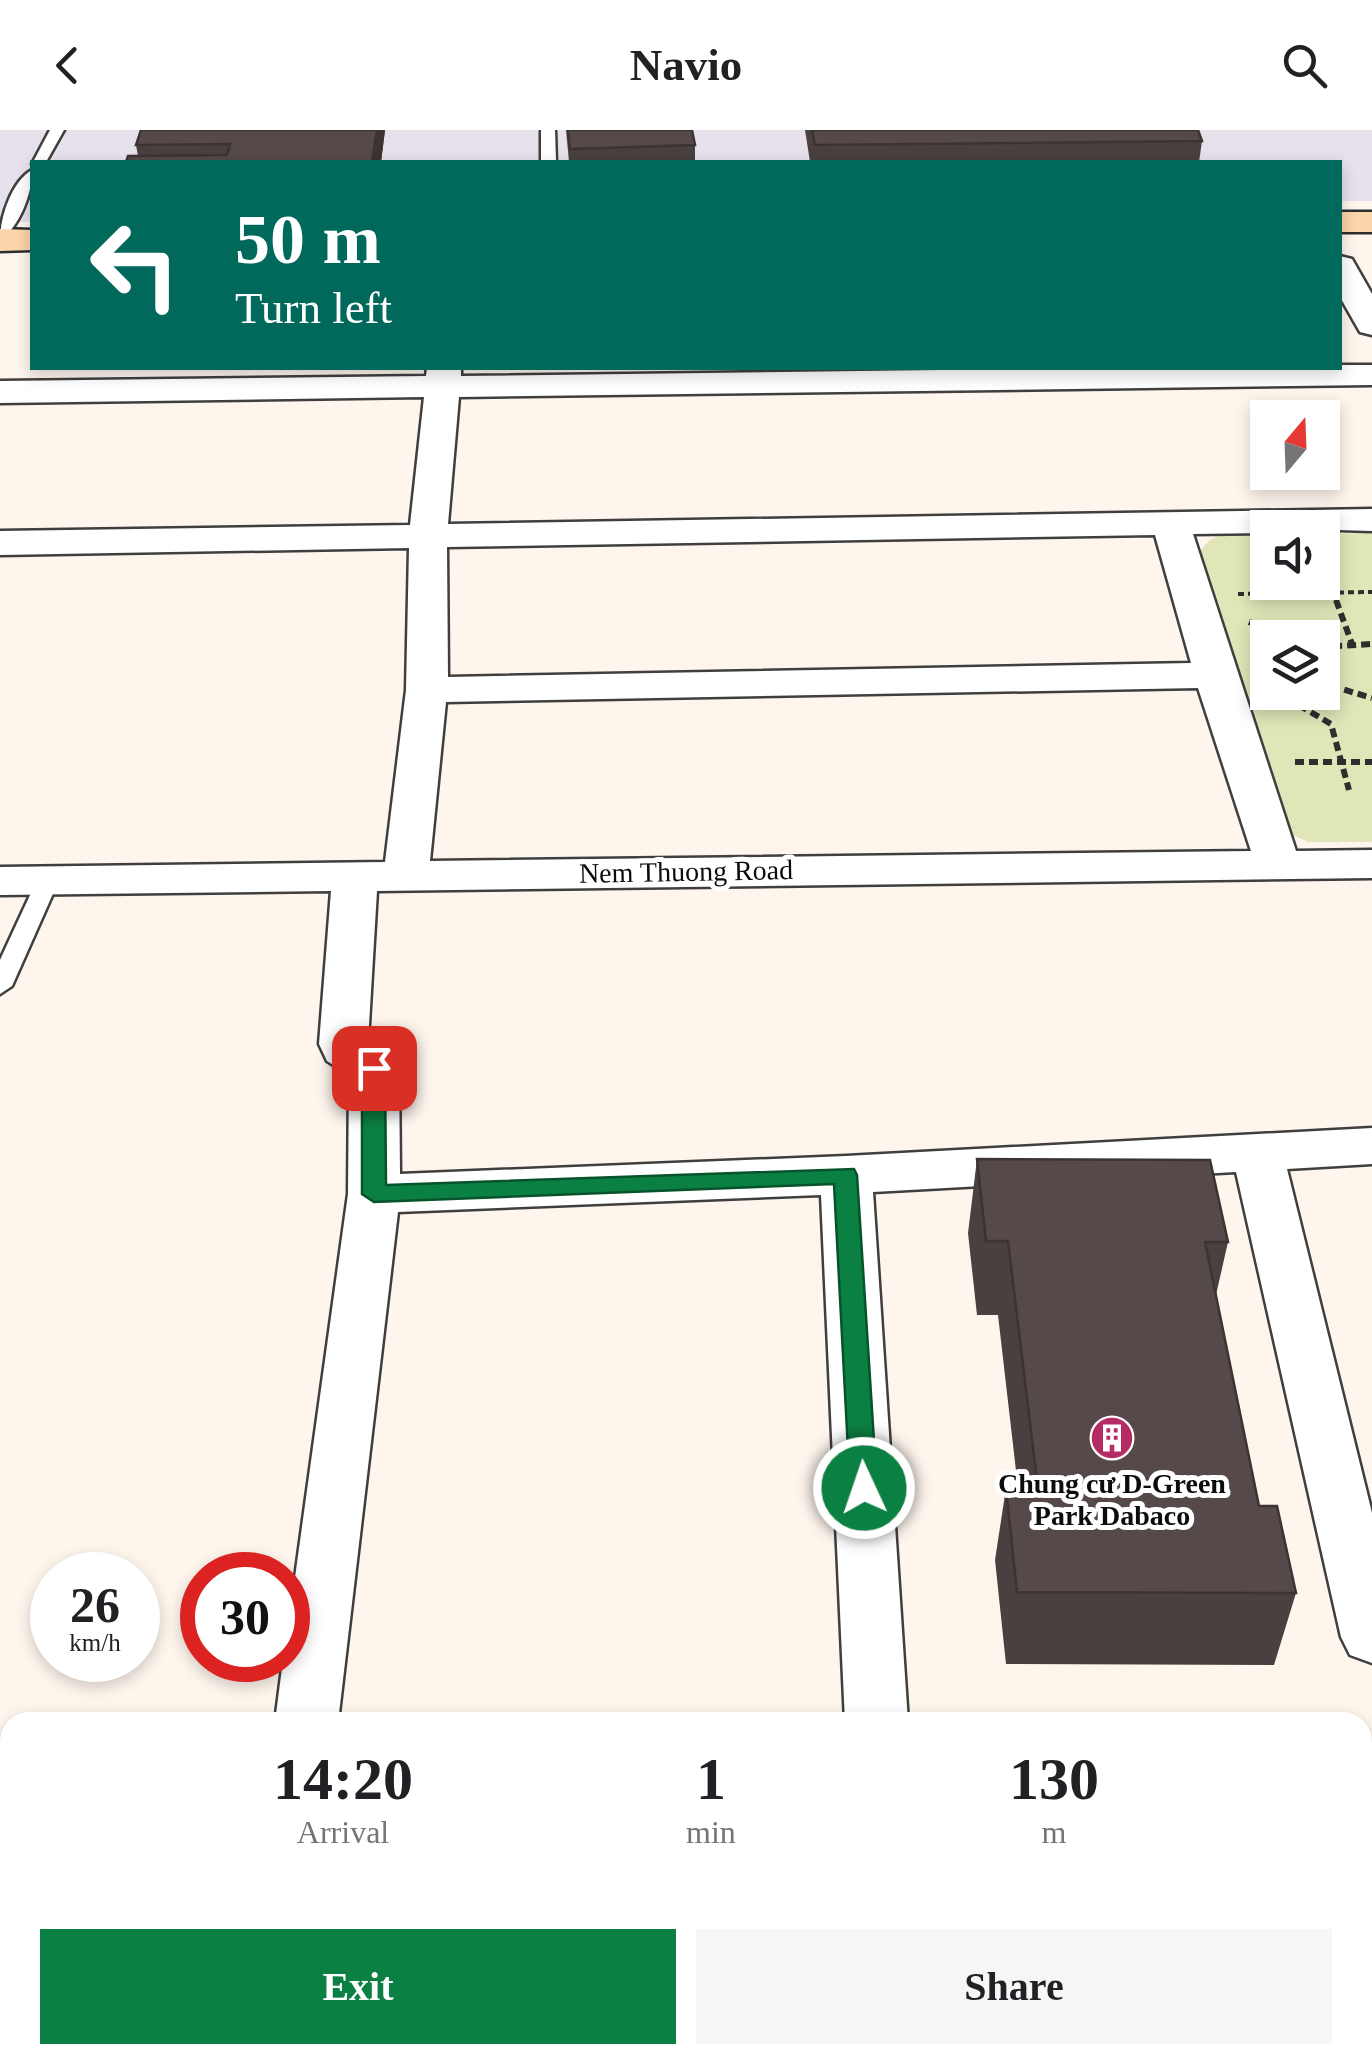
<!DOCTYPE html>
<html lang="en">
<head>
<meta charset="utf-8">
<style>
  body { margin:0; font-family:"Times New Roman",serif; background:#f6f6f6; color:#202124; height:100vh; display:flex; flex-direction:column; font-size:38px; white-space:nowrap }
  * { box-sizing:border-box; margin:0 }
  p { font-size:32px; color:#757577 }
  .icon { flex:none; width:55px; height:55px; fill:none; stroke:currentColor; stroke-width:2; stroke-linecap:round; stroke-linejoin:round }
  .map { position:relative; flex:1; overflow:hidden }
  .sheet { position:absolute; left:0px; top:1582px; width:1372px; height:352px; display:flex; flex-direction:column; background:#fff; border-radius:30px 30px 0 0; box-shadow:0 5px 15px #0003 }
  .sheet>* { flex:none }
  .hud { position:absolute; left:30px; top:30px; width:1312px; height:210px; border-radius:0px; box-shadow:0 5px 15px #0003; background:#00695c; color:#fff; overflow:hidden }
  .needle { width:65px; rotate:19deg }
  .tools { position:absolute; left:1250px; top:270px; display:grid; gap:20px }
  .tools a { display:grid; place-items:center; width:90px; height:90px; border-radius:0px; background:#fff; box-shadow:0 5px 15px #0003; font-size:50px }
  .speed { position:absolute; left:30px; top:1422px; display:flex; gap:20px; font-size:50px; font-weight:700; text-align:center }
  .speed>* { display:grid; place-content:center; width:130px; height:130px; border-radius:50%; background:#fff; box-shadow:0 5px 15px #0003; line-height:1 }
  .speed small { font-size:25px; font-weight:400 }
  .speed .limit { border:15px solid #d22; background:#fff; color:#111 }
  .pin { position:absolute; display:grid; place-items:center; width:85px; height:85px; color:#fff; margin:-42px; border-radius:20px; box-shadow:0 5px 15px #0006 }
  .me { position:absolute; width:110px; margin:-55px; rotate:357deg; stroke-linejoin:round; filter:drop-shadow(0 0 8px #0008) }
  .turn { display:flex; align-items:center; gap:35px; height:210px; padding:0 40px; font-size:45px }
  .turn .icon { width:130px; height:130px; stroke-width:2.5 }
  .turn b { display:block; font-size:70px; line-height:85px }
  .eta { display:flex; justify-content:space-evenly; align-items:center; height:170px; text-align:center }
  .eta b { font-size:60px; font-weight:700; line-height:70px }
  .primary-button { display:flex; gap:20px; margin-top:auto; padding:20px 40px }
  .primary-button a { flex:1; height:115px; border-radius:0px; background:#0b8043; color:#fff; font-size:40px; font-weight:700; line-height:115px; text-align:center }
  .primary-button a+a { background:#f6f6f6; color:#202124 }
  header { display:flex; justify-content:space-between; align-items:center; height:130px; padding:0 40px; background:#fff; font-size:45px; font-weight:700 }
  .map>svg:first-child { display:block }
  .industrial { fill:#e6e1eb }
  .green { fill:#e1e6b8; fill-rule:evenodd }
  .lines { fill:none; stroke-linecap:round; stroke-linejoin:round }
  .lane-casing { stroke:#3f3f3f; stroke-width:5 }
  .street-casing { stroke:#3f3f3f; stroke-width:5 }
  .secondary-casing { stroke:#2e2e2e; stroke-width:5 }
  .path-far1 { stroke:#2e2e2e; stroke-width:4; stroke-dasharray:6 4; stroke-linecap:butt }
  .path { stroke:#2e2e2e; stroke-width:6; stroke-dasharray:9 5; stroke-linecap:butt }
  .lane { fill:#fff; fill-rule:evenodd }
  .street { fill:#fff; fill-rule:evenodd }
  .secondary { fill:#fbd5ab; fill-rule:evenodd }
  .wall { fill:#49403f }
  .shaded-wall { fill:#3c3433 }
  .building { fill:#554a49; stroke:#3c3433; stroke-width:2.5 }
  .route { fill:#0b8043; stroke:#07532c; stroke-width:2.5 }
  .labels { text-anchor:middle; stroke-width:10; stroke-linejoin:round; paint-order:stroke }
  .street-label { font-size:28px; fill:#0c0c0c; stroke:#fff }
  .poi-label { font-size:28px; font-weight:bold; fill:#0c0c0c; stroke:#fff }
</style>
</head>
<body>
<header><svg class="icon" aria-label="back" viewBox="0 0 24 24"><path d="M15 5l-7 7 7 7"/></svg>Navio<svg class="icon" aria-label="search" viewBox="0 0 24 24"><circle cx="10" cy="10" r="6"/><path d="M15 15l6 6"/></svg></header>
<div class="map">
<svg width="1372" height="1934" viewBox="0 0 1372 1934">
  <rect width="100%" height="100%" fill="#fef5ed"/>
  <path class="industrial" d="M0 0H1372V71H1340V32H32V92H0Z"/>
  <path class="green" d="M1372 403V712H1308L1280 699 1198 426C1213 396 1237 404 1267 404L1268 452H1322L1323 404ZM1268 508H1322V562H1268Z"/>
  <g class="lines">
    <g class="lane-casing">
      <g id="lane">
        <path d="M50 0H64L46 32 32 34Z"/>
        <path d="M541 0H555L556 32H541Z"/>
        <path d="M32 40C33 61 19 99 0 109 0 87 12 51 32 40Z"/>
        <path d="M48 743 59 750 12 856 0 864V830L37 750Z"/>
      </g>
    </g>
    <g class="street-casing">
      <g id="street">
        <path d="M1340 126 1352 129 1372 164V205L1360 202 1340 167Z"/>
        <path d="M1340 235H1372V255L459 267 448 394 1372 379V401L1268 398V403L1193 404 1296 721 1372 720V748L377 761 368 911 391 926 399 938 400 1044 846 1026 1372 998V1034L1287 1039 1372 1383V1533L1350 1525 1341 1507 1236 1042 873 1062 908 1592H845L821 1065 398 1082 338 1592H275L283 1530H288V1498L348 1064 349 945 327 931 319 914 331 761 0 765V737L385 732 406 560 409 418 0 425V401L410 395 424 267 0 273V251L426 246 427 238H461V246ZM1155 405 1191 533 448 547 447 417ZM1198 558 1251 721 430 731 446 572Z"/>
        <rect x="1362" y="1613" width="10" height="58"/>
        <path d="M136 1925H298L297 1934H132Z"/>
        <path d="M860 1925H930L931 1934H861Z"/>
      </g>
    </g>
    <g class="secondary-casing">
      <g id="secondary">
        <rect x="1340" y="82" width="32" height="20"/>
        <path d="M0 99 32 100V120L0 121Z"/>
      </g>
    </g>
    <g class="path-far1">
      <path d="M1322 431 1337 472"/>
      <path d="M1238 464 1372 462"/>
    </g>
    <g class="path">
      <path d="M1336 470 1352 514"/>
      <path d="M1249 492 1290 508"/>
      <path d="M1322 526 1338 516 1372 514"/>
      <path d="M1322 544 1335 557 1372 568"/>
      <path d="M1273 567H1285L1331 594 1349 660"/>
      <path d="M1295 632H1372"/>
    </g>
    <use href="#lane" class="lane"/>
    <use href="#street" class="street"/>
    <use href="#secondary" class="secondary"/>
  </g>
  <g class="wall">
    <path d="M385 0 381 32H126L138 26 136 15Z"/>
    <path d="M566 0H692L695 15V32H569Z"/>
    <path d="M805 0H1198L1202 11 1199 32H810Z"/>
    <path d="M977 1029 1228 1112 1216 1165 1259 1376 1296 1463 1274 1535 1006 1534 995 1430 1006 1358H1018L998 1185H977L968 1103Z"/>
  </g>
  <path class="shaded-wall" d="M377 0H385L381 32H372Z"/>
  <g class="building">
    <path d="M141 0H377L372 32H126L128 26 227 25 230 14 136 15Z"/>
    <path d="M568 0H692L695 15 570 19Z"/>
    <path d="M812 0H1198L1202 11 815 15Z"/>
    <path d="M977 1029 1210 1030 1228 1112H1205L1259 1376H1277L1296 1463 1017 1462 1006 1358 1038 1359 1008 1111H986Z"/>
  </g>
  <path class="route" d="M374 930 385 938 386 1055 854 1039 857 1045 877 1358 873 1365 864 1368 854 1365 850 1358 834 1054 374 1072 362 1064V938Z"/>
  <defs>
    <g id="building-disc" transform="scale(2.25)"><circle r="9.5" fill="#b52c64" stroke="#fff"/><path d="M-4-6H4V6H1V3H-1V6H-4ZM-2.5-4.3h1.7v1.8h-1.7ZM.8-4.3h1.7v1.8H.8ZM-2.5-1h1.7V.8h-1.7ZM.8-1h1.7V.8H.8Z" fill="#fff"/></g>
  </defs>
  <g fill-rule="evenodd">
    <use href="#building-disc" x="1112" y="1308"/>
  </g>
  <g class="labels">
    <g class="street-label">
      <text transform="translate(686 741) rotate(-1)" y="10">Nem Thuong Road</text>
    </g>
    <g class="poi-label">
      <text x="1112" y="1363">Chung cư D-Green<tspan x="1112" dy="32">Park Dabaco</tspan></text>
    </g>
  </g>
</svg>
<div class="tools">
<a><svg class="needle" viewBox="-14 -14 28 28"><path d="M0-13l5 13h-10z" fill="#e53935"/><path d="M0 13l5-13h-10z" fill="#757577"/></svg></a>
<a><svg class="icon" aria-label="sound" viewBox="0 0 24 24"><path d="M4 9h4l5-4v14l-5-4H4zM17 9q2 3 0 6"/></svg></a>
<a><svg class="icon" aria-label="layers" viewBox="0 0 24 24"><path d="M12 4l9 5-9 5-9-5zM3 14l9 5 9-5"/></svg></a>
</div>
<div class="speed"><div>26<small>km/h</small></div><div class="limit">30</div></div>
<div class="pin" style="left:374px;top:938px;background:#d93025"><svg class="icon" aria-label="arrive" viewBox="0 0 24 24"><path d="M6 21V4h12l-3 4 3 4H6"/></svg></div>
<svg class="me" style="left:864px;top:1358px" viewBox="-20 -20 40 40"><circle r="17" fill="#0b8043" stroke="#fff" stroke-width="3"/><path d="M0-11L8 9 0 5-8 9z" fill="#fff"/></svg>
<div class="hud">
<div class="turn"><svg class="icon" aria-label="left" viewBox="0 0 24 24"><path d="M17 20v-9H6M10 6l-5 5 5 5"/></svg><div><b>50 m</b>Turn left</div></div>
</div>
<section class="sheet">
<div class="eta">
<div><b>14:20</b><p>Arrival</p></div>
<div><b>1</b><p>min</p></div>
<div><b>130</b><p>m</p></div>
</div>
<div class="primary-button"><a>Exit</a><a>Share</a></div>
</section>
</div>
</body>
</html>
